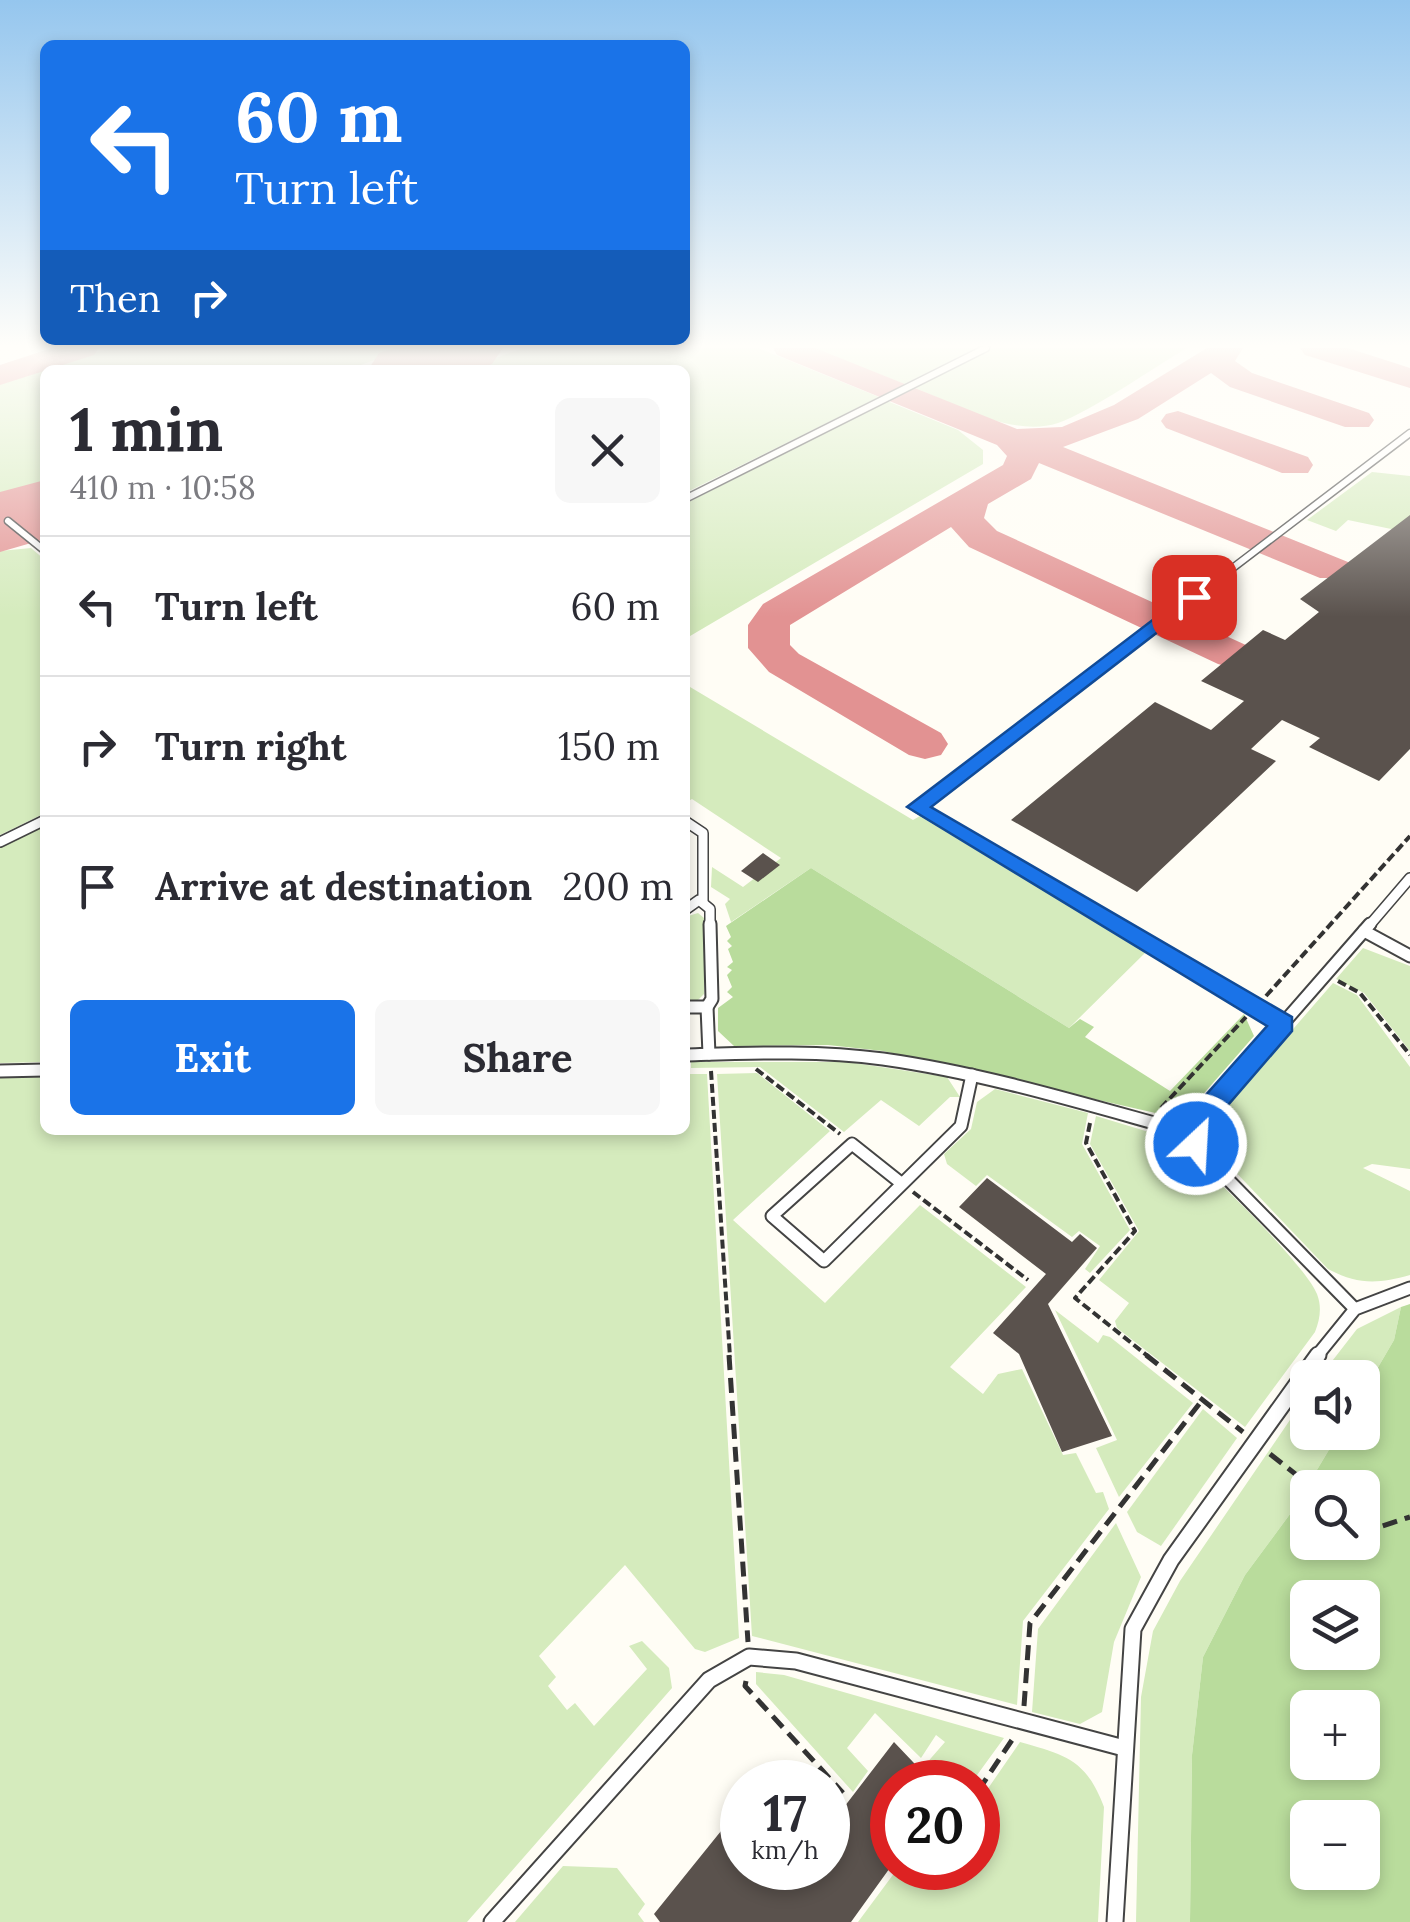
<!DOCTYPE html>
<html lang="en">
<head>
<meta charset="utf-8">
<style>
  body { margin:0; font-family:Lora,serif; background:#f7f7f7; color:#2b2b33; height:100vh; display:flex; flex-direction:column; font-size:38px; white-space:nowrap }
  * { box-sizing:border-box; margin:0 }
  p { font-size:32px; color:#7c7c81 }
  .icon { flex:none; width:55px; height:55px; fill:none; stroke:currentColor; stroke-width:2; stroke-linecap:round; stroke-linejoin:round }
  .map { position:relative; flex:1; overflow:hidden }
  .side { position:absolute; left:40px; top:365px; width:650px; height:770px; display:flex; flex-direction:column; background:#fff; border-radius:15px; box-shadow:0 5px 15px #0003 }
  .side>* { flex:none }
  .top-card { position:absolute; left:40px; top:40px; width:650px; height:305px; border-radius:15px; box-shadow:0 5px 15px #0003; background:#1a73e8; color:#fff; overflow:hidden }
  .tools { position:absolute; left:1290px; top:1360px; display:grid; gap:20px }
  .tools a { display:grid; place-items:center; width:90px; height:90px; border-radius:15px; background:#fff; box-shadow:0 5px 15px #0003; font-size:50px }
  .speed { position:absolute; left:720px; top:1760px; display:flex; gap:20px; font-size:50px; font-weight:700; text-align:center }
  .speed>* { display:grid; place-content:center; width:130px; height:130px; border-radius:50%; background:#fff; box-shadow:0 5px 15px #0003; line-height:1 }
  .speed small { font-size:25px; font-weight:400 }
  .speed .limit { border:15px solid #d22; background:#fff; color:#111 }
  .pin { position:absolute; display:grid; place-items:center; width:85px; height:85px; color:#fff; margin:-42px; border-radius:20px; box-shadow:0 5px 15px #0006 }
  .me { position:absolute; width:110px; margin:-55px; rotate:25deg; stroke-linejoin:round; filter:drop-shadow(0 0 8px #0008) }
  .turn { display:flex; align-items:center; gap:35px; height:210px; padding:0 30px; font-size:45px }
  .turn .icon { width:130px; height:130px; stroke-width:2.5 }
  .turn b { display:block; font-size:70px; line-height:85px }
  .then { display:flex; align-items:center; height:95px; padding:0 30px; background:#0003; gap:20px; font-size:38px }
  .round { display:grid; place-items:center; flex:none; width:105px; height:105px; border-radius:15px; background:#f7f7f7 }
  .head { display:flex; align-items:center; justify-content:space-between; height:170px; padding:0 30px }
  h1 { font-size:60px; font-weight:800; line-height:75px }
  .button { display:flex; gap:20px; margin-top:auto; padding:20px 30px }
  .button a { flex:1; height:115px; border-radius:15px; background:#1a73e8; color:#fff; font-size:40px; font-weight:800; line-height:115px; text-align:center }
  .button a+a { background:#f7f7f7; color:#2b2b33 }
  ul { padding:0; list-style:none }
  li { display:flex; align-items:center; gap:30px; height:140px; padding:0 30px; border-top:2px solid #e1e1e2 }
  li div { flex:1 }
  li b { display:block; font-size:38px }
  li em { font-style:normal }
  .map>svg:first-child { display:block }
  .green { fill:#d5ebbd }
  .forest { fill:#b9dc9c; fill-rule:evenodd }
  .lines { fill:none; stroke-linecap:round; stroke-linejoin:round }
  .taxiway { fill:#e29292; fill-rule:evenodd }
  .runway { fill:#e29292; fill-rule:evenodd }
  .building { fill:#5a524d }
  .lane-far3-casing { stroke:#444; stroke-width:9 }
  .lane-far2-casing { stroke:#444; stroke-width:12 }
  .lane-far1-casing { stroke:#444; stroke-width:15 }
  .lane-casing { stroke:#444; stroke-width:19 }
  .path-far1 { stroke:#333; stroke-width:4; stroke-dasharray:9 4; stroke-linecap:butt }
  .path { stroke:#333; stroke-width:5; stroke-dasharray:15 8; stroke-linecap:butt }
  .lane-far3 { stroke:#fff; stroke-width:6 }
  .lane-far2 { stroke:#fff; stroke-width:9 }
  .lane-far1 { stroke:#fff; stroke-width:11 }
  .lane { stroke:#fff; stroke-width:15 }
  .route { fill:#1a73e8; stroke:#114b97; stroke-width:2.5 }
</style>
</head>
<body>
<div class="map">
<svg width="1410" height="1922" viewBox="0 0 1410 1922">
  <rect width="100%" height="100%" fill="#fffdf5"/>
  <g class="green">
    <path d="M111 348H407L347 370H45V481L0 497V384Z"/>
    <path d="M522 348H758L879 397 685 493V370H465Z"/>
    <path d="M813 348H976L904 384Z"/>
    <path d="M994 348H1187C1153 368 1092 411 1058 423 1013 438 955 404 915 388Z"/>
    <path d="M887 401 958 430 983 450V464L685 639V504Z"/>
    <path d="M1372 472 1410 476V519L1396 530 1348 520 1336 531 1307 520Z"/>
    <path d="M31 548 45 560V813L0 835V551Z"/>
    <path d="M685 684 913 820 920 816 1146 952 1069 1028 811 868 731 922 725 904 730 899 711 887 712 867 743 887 781 858 692 799 685 803Z"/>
    <path d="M45 826V1062L0 1063V848Z"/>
    <path d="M698 913 704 918V994L698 1000 685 1002V917Z"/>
    <path d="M1363 948 1410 966V1051L1364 993 1336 979Z"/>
    <path d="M1333 983 1357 995 1410 1067V1169L1372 1164 1363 1168 1410 1191V1275C1378 1284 1358 1285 1328 1269L1206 1141 1209 1126Z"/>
    <path d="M691 1062H848L947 1077 960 1097H950L919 1126 881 1100 844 1132 760 1067 691 1068Z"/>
    <path d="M757 1073 830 1131 733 1220 825 1303 920 1205 1026 1287 950 1367 983 1394 998 1374 1022 1369 1063 1455 1076 1453 1096 1493 1103 1492 1109 1509 1023 1621 1017 1705 752 1636 717 1074Z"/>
    <path d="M685 1074H707L739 1638 705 1652 695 1649 625 1565 539 1656 556 1677 548 1686 567 1710 575 1703 594 1726 647 1669 629 1646 642 1641 669 1668 672 1688 467 1922H0V1078L45 1077V1130H685Z"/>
    <path d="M995 1089 1088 1113 1082 1144 1130 1230 1090 1273 1085 1269 1100 1246 1079 1231 1072 1237 987 1175 976 1186 947 1164 944 1154 971 1129 977 1102Z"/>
    <path d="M1096 1116 1162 1136 1180 1147C1209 1171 1304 1263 1317 1294 1322 1307 1320 1319 1315 1332L1245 1427 1117 1328 1115 1321 1129 1303 1099 1280 1139 1231 1090 1144Z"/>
    <path d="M1401 1307 1394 1340 1363 1393 1362 1378H1319L1357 1329Z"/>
    <path d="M1055 1310 1098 1343 1103 1335 1110 1337 1193 1403 1119 1497 1096 1448 1117 1440Z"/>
    <path d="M1307 1395 1308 1432 1339 1433 1293 1510 1245 1575 1203 1657 1192 1755 1190 1922H1136L1141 1697 1153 1631 1180 1581Z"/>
    <path d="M1203 1409 1237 1438 1161 1546 1137 1532 1127 1512Z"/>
    <path d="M1116 1523 1141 1577 1114 1642 1102 1712 1080 1724 1032 1712 1038 1629Z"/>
    <path d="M756 1672 784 1675 1004 1738 972 1782H942L925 1765 945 1742 936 1735 921 1758 875 1713 847 1748 868 1771 853 1792 756 1684Z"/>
    <path d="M1020 1742C1065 1755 1086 1759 1104 1807L1098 1922H858L898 1868H978V1803Z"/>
    <path d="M563 1866 617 1868 645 1904 638 1914 644 1922H515Z"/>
  </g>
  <g class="forest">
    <path d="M811 868 1069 1028 1080 1019 1094 1027 1085 1037 1170 1091 1244 1014 1254 1036 1192 1107 1173 1117 883 1051 828 1045 734 1046 718 1031V1008L733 997 727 992 732 987 727 975 732 970 727 967 733 962 728 949 732 946 727 941 731 937 726 926Z"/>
    <path d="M1410 1304V1922H1190L1192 1755 1203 1657 1245 1575 1293 1510 1339 1433 1362 1432 1363 1393 1394 1340 1401 1307ZM1308 1488H1362V1542H1308ZM1308 1598H1362V1652H1308ZM1308 1708H1362V1762H1308ZM1308 1818H1362V1872H1308Z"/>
  </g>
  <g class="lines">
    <g class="taxiway">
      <path d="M52 348H99L94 355 0 385V365Z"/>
      <path d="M773 348H815L1017 429 1062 427 1114 405 1207 348H1243L1235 361 1252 373 1369 413 1374 420 1369 427H1345L1230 387 1211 373 1138 419 1063 447 1348 562 1354 570 1348 578H1320L1039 463 1031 479 988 504 984 518 997 531 1248 646 1255 655 1248 664 1233 668 1218 664 969 547 951 527 790 625V645L799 654 941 733 948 744 941 755 925 759 909 755 769 672 748 648V625L763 604 1003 465 1007 456 997 445 777 355Z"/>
      <path d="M1300 348H1348L1410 368V388L1305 355Z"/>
      <path d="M1178 411 1308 457 1313 465 1308 473H1282L1166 428 1161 421 1166 414Z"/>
    </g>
    <g class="runway">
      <path d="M394 348H503L492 364 477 370H368L379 353Z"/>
      <path d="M45 480V539L0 552V492Z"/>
    </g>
  </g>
  <g class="building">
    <path d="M1410 515V749L1379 781 1309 747 1320 738 1282 720 1251 749 1276 761 1137 892 1011 820 1155 702 1211 730 1244 701 1201 681 1263 630 1285 640 1319 612 1300 599Z"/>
    <path d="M763 853 780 865 758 882 741 871Z"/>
    <path d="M987 1178 1072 1242 1080 1234 1097 1248 1048 1304 1112 1436 1062 1452 1019 1354 993 1333 1046 1274 959 1207Z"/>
    <path d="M894 1742 932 1782H892V1865L851 1922H660L654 1914 742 1805V1868H828V1828Z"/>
  </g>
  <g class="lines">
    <g class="lane-far3-casing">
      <g id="lane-far3">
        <path d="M685 499 986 348"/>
        <path d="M8 521 45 551"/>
        <path d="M1192 599 1410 433"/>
      </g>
    </g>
    <g class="lane-far2-casing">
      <g id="lane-far2">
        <path d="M685 821 703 833V903"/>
        <path d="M0 842 45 820"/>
        <path d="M685 910 699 900 710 909V927"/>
        <path d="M1119 927 917 807 1195 596"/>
        <path d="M1368 927 1410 878"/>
      </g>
    </g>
    <g class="lane-far1-casing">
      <g id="lane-far1">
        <path d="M1115 924 1283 1024"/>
        <path d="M1364 931 1410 956"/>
        <path d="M685 1007H707L709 1054"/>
        <path d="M707 1007 712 999 710 924"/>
        <path d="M685 1055C751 1053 817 1050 883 1059 989 1074 1091 1106 1194 1134"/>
        <path d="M0 1071 45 1070"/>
        <path d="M901 1183 852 1144 772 1216 824 1261 961 1126 972 1075"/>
        <path d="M1355 1309 1202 1153 1194 1134 1204 1114 1370 924"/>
        <path d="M1316 1357 1355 1309 1410 1288"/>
      </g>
    </g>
    <g class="lane-casing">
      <g id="lane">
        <path d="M492 1922 709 1680 749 1657 796 1661 1124 1748"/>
        <path d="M1115 1922 1133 1629 1171 1560 1318 1355"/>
      </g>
    </g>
    <g class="path-far1">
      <path d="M1338 981 1360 993 1410 1055"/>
      <path d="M1266 996 1410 836"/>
      <path d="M756 1069 840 1134"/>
      <path d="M711 1071 730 1357"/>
      <path d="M1161 1108 1246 1017"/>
      <path d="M1090 1123 1086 1143 1135 1231 1075 1298 1149 1357"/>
      <path d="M913 1192 1028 1280"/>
    </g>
    <g class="path">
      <path d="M729 1355 748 1642"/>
      <path d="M1146 1355 1243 1432"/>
      <path d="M1270 1454 1313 1488"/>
      <path d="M1362 1527 1367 1531 1410 1517"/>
      <path d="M746 1681 745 1686 843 1793"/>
      <path d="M1024 1706 1030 1623 1203 1399"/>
      <path d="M978 1791 1014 1737"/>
    </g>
    <use href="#lane-far3" class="lane-far3"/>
    <use href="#lane-far2" class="lane-far2"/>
    <use href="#lane-far1" class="lane-far1"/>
    <use href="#lane" class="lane"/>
  </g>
  <linearGradient id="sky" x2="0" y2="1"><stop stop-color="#95c6ee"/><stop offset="0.56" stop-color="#fffefa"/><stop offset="1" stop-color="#fffefa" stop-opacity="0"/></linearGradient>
  <rect width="1410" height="617" fill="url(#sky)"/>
  <path class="route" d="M1188 593 1203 597 931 807 1292 1017V1031L1210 1126 1209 1144 1196 1154 1183 1144 1188 1115 1267 1026 907 807Z"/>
</svg>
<div class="tools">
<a><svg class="icon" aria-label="sound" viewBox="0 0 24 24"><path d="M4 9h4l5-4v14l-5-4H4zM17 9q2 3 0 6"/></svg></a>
<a><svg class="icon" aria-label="search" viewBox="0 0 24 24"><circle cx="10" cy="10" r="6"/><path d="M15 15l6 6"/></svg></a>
<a><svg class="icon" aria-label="layers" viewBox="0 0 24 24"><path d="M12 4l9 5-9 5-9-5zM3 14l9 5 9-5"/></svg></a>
<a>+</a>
<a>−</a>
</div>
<div class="speed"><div>17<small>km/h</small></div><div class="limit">20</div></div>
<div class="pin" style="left:1194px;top:597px;background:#d93025"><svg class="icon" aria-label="arrive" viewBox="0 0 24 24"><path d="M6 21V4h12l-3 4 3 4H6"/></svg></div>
<svg class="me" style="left:1196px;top:1144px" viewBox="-20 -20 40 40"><circle r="17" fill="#1a73e8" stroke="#fff" stroke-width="3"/><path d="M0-11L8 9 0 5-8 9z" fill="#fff"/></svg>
<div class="top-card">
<div class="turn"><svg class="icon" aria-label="left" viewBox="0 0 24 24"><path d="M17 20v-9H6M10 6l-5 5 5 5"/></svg><div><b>60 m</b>Turn left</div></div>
<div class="then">Then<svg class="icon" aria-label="right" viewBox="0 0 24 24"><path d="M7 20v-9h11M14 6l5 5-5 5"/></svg></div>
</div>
<section class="side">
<div class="head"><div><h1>1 min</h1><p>410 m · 10:58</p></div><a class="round"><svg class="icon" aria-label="close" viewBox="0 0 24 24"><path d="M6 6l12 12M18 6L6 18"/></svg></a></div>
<ul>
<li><svg class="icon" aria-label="left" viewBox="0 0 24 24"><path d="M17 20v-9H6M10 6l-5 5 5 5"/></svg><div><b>Turn left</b></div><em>60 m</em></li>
<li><svg class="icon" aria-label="right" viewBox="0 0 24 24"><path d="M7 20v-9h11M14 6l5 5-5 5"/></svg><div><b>Turn right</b></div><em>150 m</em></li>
<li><svg class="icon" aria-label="arrive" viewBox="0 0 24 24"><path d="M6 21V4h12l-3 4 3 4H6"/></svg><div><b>Arrive at destination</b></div><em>200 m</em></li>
</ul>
<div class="button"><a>Exit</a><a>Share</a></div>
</section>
</div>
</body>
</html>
